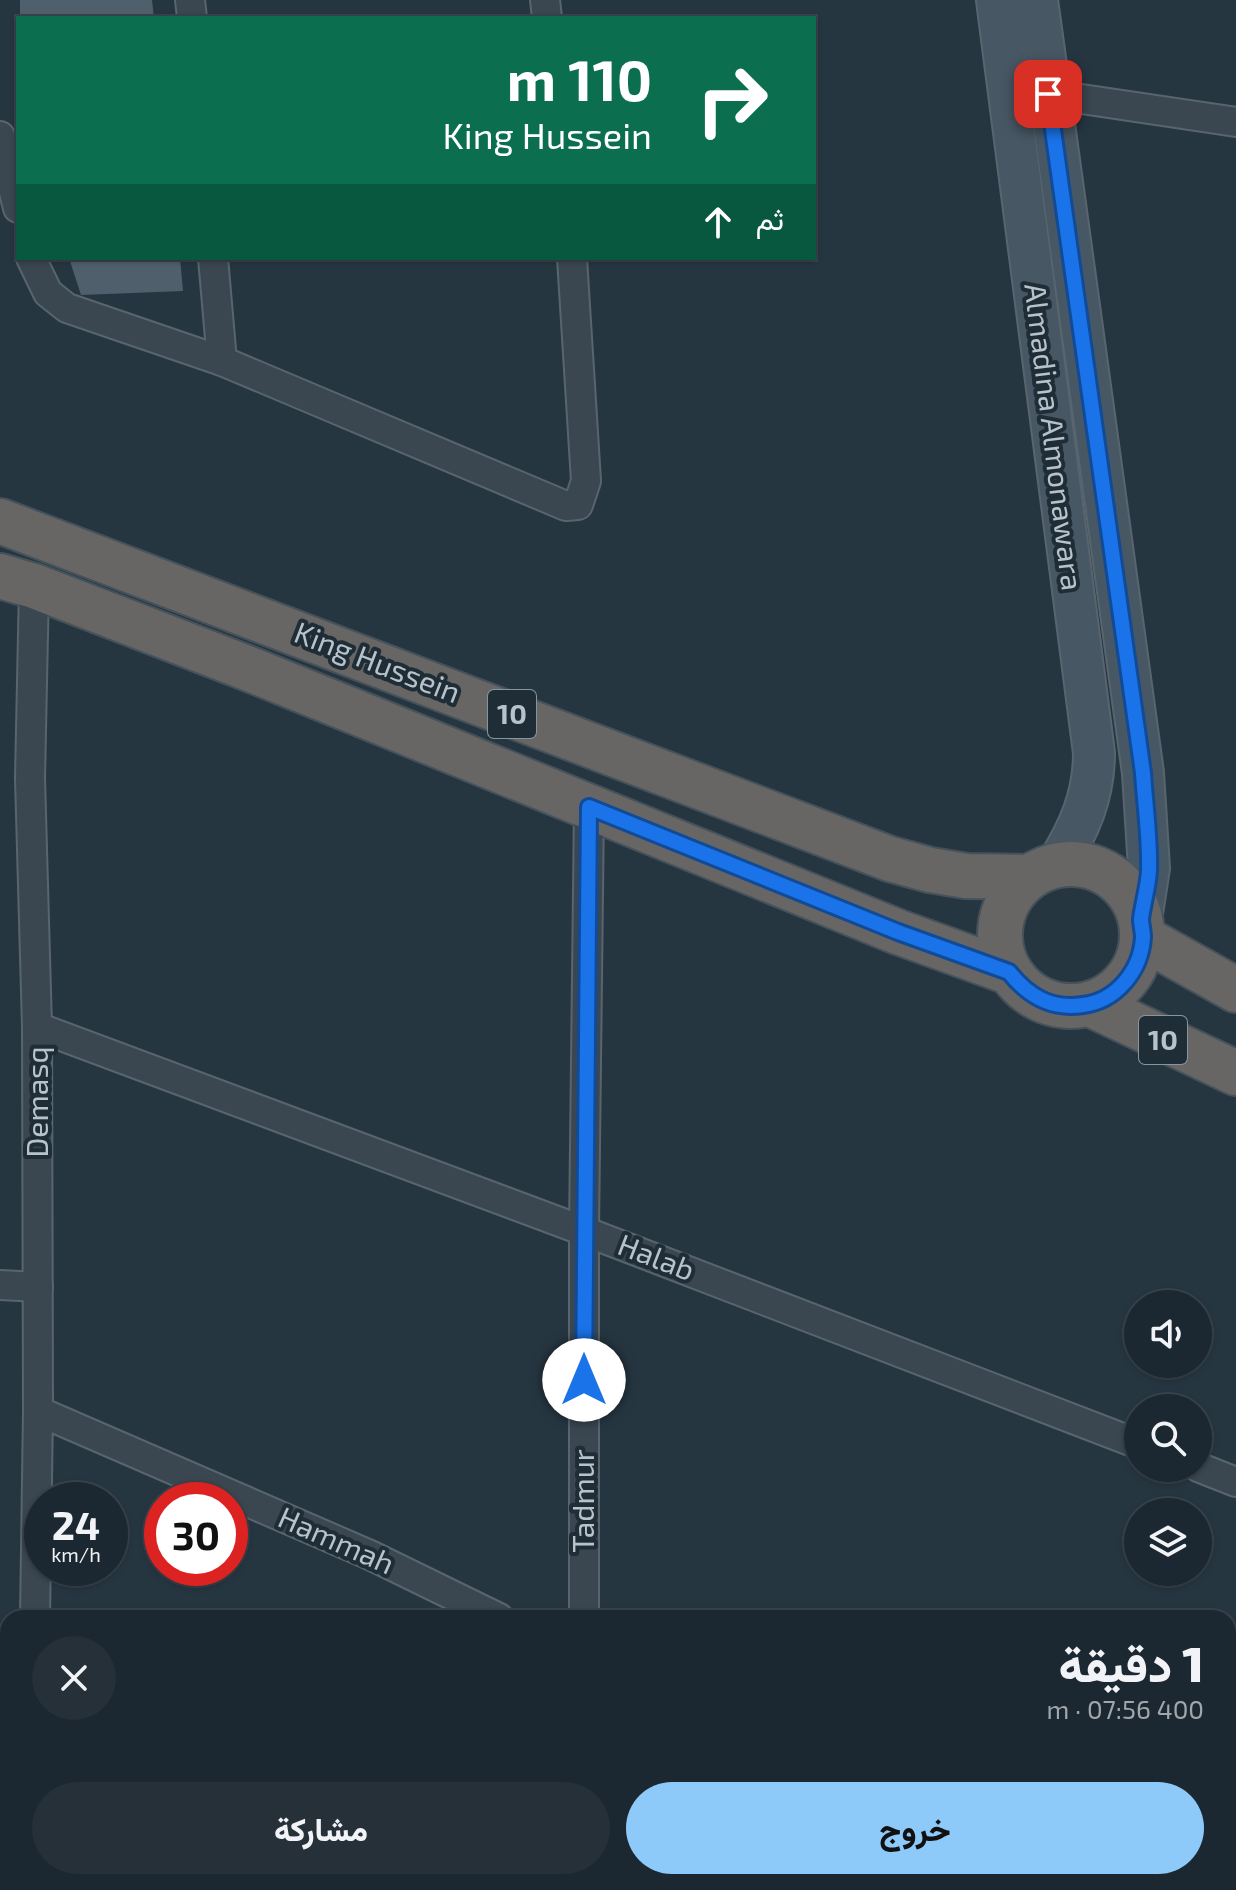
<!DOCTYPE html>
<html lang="ar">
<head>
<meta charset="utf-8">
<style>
  body { margin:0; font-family:"Exo 2",Vazirmatn,sans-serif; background:#253039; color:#f1f3f6; direction:rtl; height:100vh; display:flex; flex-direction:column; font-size:30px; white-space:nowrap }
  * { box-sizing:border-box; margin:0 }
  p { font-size:26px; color:#a0a6ab }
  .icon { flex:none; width:44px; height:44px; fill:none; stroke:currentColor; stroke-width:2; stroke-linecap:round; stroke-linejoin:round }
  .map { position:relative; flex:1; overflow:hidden; direction:ltr }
  .panel { position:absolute; left:0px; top:1610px; width:1236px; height:280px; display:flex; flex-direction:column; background:#1c2831; border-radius:24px 24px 0 0; box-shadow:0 2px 6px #0004,0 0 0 2px #3a444d; direction:rtl }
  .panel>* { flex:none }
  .guide { position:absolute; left:16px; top:16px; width:800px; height:244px; border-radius:0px; box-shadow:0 2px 6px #0004,0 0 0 2px #3a444d; direction:rtl; background:#0b6e4f; color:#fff; overflow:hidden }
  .controls { position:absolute; left:1124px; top:1290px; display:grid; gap:16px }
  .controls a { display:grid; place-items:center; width:88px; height:88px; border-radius:50%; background:#1c2831; box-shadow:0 2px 6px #0004,0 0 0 2px #3a444d; font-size:40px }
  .speed { position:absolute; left:24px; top:1482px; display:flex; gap:16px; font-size:40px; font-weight:700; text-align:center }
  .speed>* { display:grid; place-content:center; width:104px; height:104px; border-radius:50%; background:#1c2831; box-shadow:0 2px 6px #0004,0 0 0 2px #3a444d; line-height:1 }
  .speed small { font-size:20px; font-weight:400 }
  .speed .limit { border:12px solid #d22; background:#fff; color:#111 }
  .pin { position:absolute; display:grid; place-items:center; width:68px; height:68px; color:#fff; margin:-34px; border-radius:16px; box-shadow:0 4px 12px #0006 }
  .me { position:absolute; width:88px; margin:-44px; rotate:0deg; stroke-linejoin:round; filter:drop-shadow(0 0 6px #0008) }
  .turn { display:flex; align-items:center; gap:28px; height:168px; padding:0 32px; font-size:36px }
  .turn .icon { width:104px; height:104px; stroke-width:2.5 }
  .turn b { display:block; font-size:56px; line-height:68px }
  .then { display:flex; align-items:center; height:76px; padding:0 32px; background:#0003; gap:16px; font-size:30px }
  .round { display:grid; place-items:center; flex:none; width:84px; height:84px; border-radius:42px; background:#253039 }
  .overview { display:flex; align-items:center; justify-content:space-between; height:136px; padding:0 32px }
  h1 { font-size:48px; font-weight:800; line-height:60px }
  .button { display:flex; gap:16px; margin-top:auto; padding:16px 32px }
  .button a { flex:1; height:92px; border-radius:48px; background:#8ecaf9; color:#111; font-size:32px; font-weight:800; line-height:92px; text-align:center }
  .button a+a { background:#253039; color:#f1f3f6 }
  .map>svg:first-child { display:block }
  .building { fill:#4f606c }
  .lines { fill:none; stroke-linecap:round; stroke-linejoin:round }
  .minor-casing { stroke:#58656e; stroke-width:32 }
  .secondary-casing { stroke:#58656e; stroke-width:44 }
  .trunk-casing { stroke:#45525b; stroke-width:48 }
  .minor { stroke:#3a4751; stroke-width:28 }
  .secondary { stroke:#485764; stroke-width:40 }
  .trunk { stroke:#686664; stroke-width:44 }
  .route-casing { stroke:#114b97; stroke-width:20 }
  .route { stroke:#1a73e8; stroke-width:14 }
  .labels { text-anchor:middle; stroke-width:8; stroke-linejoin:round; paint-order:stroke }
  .shield { fill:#1f2d36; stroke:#89959e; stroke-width:2 }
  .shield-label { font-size:28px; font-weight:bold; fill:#b7c2cb }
  .street-label { font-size:30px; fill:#b7c2cb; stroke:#1f2d36 }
</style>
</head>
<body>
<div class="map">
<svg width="1236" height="1890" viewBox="0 0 1236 1890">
  <rect width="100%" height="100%" fill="#263641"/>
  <g class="building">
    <path d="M20 0H152L154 18H20Z"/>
    <path d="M69 258H180L183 291 81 295Z"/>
  </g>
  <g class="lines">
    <g class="minor-casing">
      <g id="minor">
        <path d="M190 0 192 18"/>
        <path d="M545 0 547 18"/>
        <path d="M1048 94 1236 122"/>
        <path d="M0 136 18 208"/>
        <path d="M31 258 48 293 67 308 222 361 566 506 578 505 586 481 572 258"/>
        <path d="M213 258 222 361"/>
        <path d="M34 586 30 778 37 1027 38 1411 35 1618"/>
        <path d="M37 1027 584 1231 1138 1444"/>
        <path d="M0 1285 38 1287"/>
        <path d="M38 1411 370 1555 499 1618"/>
        <path d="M1198 1467 1236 1482"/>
        <path d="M584 1618V1231L589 807"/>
        <path d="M0 1742H8"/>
        <path d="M33 1882V1890"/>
        <path d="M1068 1882 1086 1890"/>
        <path d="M574 1890V1882"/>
      </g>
    </g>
    <g class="secondary-casing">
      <g id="secondary">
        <path d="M997 0 1094 753C1094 796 1079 830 1056 866"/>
        <path d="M1037 0 1143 773 1149 868 1141 920"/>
      </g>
    </g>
    <g class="trunk-casing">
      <g id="trunk">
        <path d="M0 521 890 859 930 870 966 876 1029 877"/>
        <path d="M0 576 34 586 247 668 898 932 1009 972"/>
        <circle cx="1071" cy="935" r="71"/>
        <path d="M1143 938 1236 990"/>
        <path d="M1090 1004 1236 1073"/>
      </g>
    </g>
    <use href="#minor" class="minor"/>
    <use href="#secondary" class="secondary"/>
    <use href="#trunk" class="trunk"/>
  </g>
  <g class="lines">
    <g class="route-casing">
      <path id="route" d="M584 1380 589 807 898 932 1009 972C1028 996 1051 1010 1083 1005 1116 1001 1141 971 1143 937 1143 931 1141 925 1141 919 1143 903 1148 887 1149 871 1150 838 1145 805 1143 773L1048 94"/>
    </g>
    <use href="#route" class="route"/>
  </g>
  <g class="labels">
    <g class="shield">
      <rect x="488" y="690" width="48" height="48" rx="6"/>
      <rect x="1139" y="1016" width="48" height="48" rx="6"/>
    </g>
    <g class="shield-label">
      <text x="512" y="724">10</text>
      <text x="1163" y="1050">10</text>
    </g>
    <g class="street-label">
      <text transform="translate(1053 437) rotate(83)" y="10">Almadina Almonawara</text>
      <text transform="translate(377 663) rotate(21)" y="10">King Hussein</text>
      <text transform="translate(38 1102) rotate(-90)" y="10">Demasq</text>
      <text transform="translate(656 1258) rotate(21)" y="10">Halab</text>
      <text transform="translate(584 1501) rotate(-90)" y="10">Tadmur</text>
      <text transform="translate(336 1541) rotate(24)" y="10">Hammah</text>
    </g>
  </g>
</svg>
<div class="controls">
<a><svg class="icon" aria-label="sound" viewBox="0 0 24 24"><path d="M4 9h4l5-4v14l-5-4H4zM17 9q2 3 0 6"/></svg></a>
<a><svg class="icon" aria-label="search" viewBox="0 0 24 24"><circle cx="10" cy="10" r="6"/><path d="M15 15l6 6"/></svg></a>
<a><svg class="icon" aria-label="layers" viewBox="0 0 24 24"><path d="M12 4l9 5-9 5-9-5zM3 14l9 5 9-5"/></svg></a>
</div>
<div class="speed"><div>24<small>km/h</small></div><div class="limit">30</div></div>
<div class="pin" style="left:1048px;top:94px;background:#d93025"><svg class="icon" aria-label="arrive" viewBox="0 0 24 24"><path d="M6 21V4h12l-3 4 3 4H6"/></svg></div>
<svg class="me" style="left:584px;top:1380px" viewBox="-20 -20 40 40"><circle r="19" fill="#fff"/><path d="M0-13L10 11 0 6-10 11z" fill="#1a73e8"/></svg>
<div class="guide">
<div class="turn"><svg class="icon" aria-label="right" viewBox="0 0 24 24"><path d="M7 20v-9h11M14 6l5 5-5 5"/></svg><div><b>110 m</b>King Hussein</div></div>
<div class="then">ثم<svg class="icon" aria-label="ahead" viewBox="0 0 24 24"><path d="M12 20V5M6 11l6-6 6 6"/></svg></div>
</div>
<section class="panel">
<div class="overview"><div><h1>1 دقيقة</h1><p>400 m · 07:56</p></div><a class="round"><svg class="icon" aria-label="close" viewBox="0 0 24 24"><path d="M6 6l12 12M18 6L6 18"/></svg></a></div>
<div class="button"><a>خروج</a><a>مشاركة</a></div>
</section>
</div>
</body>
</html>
